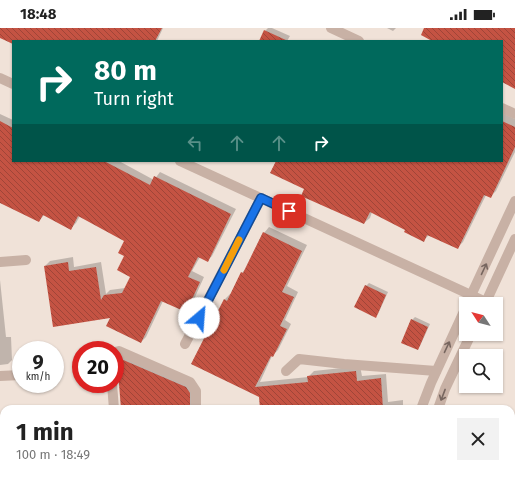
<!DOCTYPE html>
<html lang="en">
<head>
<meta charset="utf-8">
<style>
  body { margin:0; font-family:"Fira Sans",sans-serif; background:#f2f2f2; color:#222; height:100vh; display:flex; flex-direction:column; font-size:15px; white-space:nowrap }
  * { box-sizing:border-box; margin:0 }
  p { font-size:13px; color:#767676 }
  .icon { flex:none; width:22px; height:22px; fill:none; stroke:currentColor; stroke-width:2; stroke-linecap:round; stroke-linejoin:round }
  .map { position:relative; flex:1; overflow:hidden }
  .side { position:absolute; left:0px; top:377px; width:515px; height:76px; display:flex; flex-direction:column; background:#fff; border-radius:12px 12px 0 0; box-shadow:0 1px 3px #0004 }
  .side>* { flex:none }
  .guide { position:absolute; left:12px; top:12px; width:491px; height:122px; border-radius:0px; box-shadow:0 1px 3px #0004; background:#00695c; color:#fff; overflow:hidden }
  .needle { width:26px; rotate:306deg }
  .tools { position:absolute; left:459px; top:269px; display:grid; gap:8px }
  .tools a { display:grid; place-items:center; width:44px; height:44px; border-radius:0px; background:#fff; box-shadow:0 1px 3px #0004; font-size:20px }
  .speed { position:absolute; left:12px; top:313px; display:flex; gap:8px; font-size:20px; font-weight:700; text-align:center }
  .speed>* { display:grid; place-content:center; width:52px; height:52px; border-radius:50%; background:#fff; box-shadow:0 1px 3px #0004; line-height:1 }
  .speed small { font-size:10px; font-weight:400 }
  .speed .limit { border:6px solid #d22; background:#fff; color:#111 }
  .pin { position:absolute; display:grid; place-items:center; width:34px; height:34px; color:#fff; margin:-17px; border-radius:8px; box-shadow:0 2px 6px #0006 }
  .me { position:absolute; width:44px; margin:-22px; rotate:27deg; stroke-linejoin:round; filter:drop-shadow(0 0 3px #0008) }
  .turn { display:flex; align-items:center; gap:14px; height:84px; padding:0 16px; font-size:18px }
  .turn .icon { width:52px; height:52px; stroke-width:2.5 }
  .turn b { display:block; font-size:28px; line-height:34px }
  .lanes { display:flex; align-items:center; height:38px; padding:0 16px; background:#0003; justify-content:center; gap:20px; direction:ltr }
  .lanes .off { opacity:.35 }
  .round { display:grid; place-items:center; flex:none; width:42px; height:42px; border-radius:0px; background:#f2f2f2 }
  .overview { display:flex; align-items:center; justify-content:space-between; height:68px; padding:0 16px }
  h1 { font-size:24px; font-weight:700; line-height:30px }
  .status { display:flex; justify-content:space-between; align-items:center; height:28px; padding:0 20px; background:#fff; direction:ltr }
  .status svg { height:11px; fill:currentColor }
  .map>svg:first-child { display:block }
  .shadow { fill:#0003 }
  .building { fill:url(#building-back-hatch) }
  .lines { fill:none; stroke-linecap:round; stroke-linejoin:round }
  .minor { stroke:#c8b1a5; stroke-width:10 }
  .oneway { stroke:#77665f }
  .route-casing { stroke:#114b97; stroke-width:10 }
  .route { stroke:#1a73e8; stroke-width:7 }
  .slow { stroke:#f59e0b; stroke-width:7 }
</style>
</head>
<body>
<div class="status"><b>18:48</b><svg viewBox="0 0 49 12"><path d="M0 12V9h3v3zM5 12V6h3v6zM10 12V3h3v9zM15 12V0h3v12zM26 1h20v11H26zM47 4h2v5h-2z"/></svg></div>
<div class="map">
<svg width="515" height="453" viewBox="0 0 515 453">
  <defs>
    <pattern id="building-back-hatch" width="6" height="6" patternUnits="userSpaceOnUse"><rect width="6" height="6" fill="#c45343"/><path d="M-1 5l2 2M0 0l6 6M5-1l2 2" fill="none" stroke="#a04538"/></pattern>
  </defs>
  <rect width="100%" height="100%" fill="#f0e2d8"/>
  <g class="shadow">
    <path d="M0 0H163L157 13H13V16L0 9Z"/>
    <path d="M268 0H272L290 8 287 13H260L265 3Z"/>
    <path d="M387 0H396L393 3Z"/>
    <path d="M502 85 515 91V124L496 163 490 169 486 167 463 214 457 220 429 207 424 212 407 201 372 184 370 190 364 195 305 160 277 133H502Z"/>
    <path d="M0 86 13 92V133H119L154 152 160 144 236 181 212 228 207 233 200 229 192 243 204 249 191 278 186 283 163 273 146 309 141 314 111 288 45 238 50 233 73 229 74 239 101 234 106 266 110 262 125 260 131 249 125 228 126 212 80 188 76 195 71 200 44 187 39 193 0 174Z"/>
    <path d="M269 199 307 217 287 258 298 264 285 292 291 296 278 322 272 328 260 354 308 349 314 343 360 338 362 348 386 346 388 374 403 372V381H261L260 368 192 336 224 272 230 266 231 267 242 245 247 239 264 205Z"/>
    <path d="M0 252 6 309H11L12 332 8 336 0 337Z"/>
    <path d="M369 255 388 264 378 286 375 288 366 258Z"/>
    <path d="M415 289 430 296 420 318 418 321 412 292Z"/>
    <path d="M124 326 191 354 198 381H122L118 332Z"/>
    <path d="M511 407 514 409 511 415Z"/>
    <path d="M125 449H190L162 453H124Z"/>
    <rect x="212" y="449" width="38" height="4"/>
    <path d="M268 449H398L360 453H268Z"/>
  </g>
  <g class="building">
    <path d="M0 0H162L155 13H13V16L0 10Z"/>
    <path d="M424 0H515V61L502 54V13H432L421 7Z"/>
    <path d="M264 2 288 13H259Z"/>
    <path d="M0 93 13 100V133H104L150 157 154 148 231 186 208 234 198 229 188 249 200 254 186 284 161 273 141 315 106 298 110 290 53 299 44 238 68 234 69 243 96 239 101 272 104 267 122 265 130 249 117 242 124 228 118 225 124 213 78 188 71 202 43 187 39 194 0 175Z"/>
    <path d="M502 93 515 99V119L491 170 484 167 458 221 427 207 424 214 404 204 405 202 370 184 364 196 301 168 304 161 270 145 276 133H502Z"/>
    <path d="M263 204 302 223 282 264 294 269 280 298 287 301 273 329 271 328 255 359 308 354 307 348 356 343 357 353 381 350 383 381H260L259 369 191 336 224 271 227 273 241 244 243 245Z"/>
    <path d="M365 257 386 267 376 290 354 279Z"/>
    <path d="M411 291 428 299 418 322 401 315Z"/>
    <path d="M117 331H121L186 359 190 365V381H121Z"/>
  </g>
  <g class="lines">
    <g class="minor">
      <path d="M331 0 359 13"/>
      <path d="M0 50 13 56"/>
      <path d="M502 80 515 86"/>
      <path d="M180 133 486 274"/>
      <path d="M0 234 26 232"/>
      <path d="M467 276 515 173"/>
      <path d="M485 276 515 211"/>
      <path d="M185 316 261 170"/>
      <path d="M115 324 119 323 190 354 196 363V381"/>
      <path d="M286 343 299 331 344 336 436 343"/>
      <path d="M0 348 21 347"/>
      <path d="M112 356 114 381"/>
      <path d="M421 381 431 355 466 279"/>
      <path d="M438 381 445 361 471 306"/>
      <path d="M117 449V453"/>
      <path d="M197 449V453"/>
      <path d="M429 453 431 449"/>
    </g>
  </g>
  <defs><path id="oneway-shaft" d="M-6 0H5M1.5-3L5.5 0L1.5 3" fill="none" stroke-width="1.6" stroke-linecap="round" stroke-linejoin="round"/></defs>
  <g class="oneway">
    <use href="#oneway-shaft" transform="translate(484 241) rotate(-65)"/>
    <use href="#oneway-shaft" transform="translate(447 319) rotate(-65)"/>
    <use href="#oneway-shaft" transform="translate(443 367) rotate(111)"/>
  </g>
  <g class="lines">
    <g class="route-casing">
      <path id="route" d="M199 290 261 170 289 183"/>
    </g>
    <use href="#route" class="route"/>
    <path class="slow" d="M224 242 239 212"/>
  </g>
</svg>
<div class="tools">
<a><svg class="needle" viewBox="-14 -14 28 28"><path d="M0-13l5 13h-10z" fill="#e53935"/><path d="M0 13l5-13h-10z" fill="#767676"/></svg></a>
<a><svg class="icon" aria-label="search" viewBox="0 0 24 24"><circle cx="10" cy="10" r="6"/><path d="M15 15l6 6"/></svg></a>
</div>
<div class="speed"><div>9<small>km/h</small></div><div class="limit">20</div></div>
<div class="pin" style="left:289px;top:183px;background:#d93025"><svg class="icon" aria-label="arrive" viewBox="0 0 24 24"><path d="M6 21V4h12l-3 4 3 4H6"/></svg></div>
<svg class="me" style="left:199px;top:290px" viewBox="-20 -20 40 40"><circle r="19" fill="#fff"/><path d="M0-13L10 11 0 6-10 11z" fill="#1a73e8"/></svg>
<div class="guide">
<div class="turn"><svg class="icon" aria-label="right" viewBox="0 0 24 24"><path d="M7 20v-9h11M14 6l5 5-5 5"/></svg><div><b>80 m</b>Turn right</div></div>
<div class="lanes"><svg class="icon off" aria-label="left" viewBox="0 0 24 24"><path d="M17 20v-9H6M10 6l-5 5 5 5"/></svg><svg class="icon off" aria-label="ahead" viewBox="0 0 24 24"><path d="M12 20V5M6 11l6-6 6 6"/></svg><svg class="icon off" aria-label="ahead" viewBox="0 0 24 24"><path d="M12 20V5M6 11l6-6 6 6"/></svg><svg class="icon" aria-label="right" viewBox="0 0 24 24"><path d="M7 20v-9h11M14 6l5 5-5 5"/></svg></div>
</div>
<section class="side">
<div class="overview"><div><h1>1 min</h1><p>100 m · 18:49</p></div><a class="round"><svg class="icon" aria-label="close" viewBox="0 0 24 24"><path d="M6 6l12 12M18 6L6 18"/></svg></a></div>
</section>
</div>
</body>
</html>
